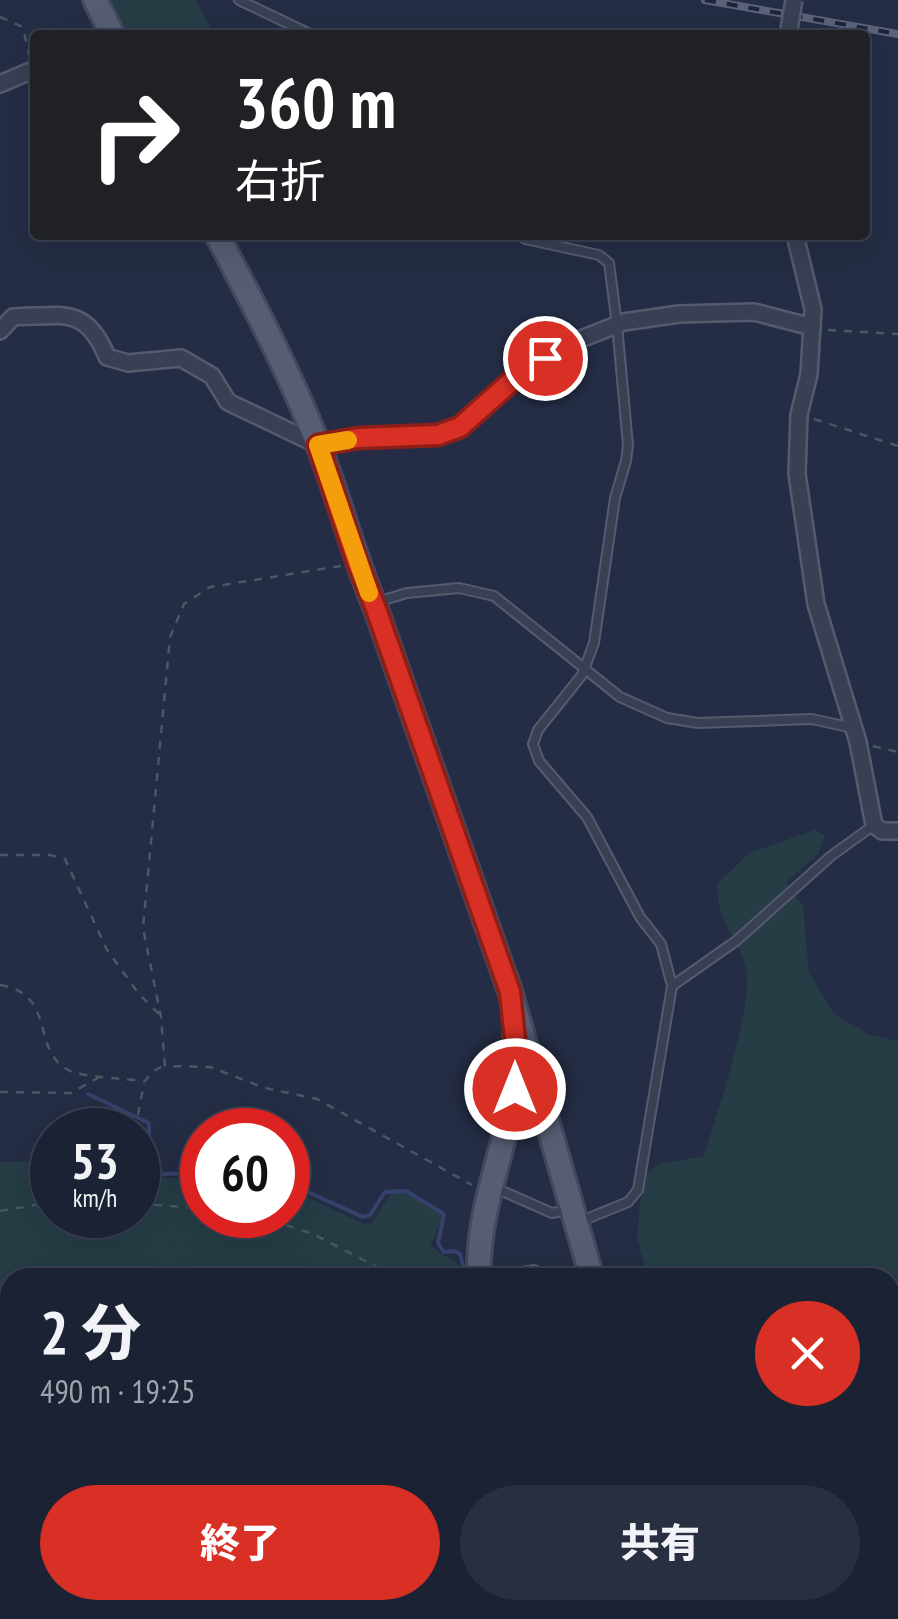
<!DOCTYPE html>
<html lang="ja">
<head>
<meta charset="utf-8">
<style>
  body { margin:0; font-family:"PT Sans Narrow","Noto Sans JP",sans-serif; background:#282f40; color:#f1f3f6; height:100vh; display:flex; flex-direction:column; font-size:38px; white-space:nowrap }
  * { box-sizing:border-box; margin:0 }
  p { font-size:32px; color:#a0a4ac }
  .icon { flex:none; width:55px; height:55px; fill:none; stroke:currentColor; stroke-width:2; stroke-linecap:round; stroke-linejoin:round }
  .map { position:relative; flex:1; overflow:hidden }
  .sheet { position:absolute; left:0px; top:1268px; width:900px; height:352px; display:flex; flex-direction:column; background:#1b2234; border-radius:30px 30px 0 0; box-shadow:0 10px 40px #0002,0 0 0 2px #393f4f }
  .sheet>* { flex:none }
  .banner { position:absolute; left:30px; top:30px; width:840px; height:210px; border-radius:10px; box-shadow:0 10px 40px #0002,0 0 0 2px #393f4f; background:#202124; color:#fff; overflow:hidden }
  .speed { position:absolute; left:30px; top:1108px; display:flex; gap:20px; font-size:50px; font-weight:700; text-align:center }
  .speed>* { display:grid; place-content:center; width:130px; height:130px; border-radius:50%; background:#1b2234; box-shadow:0 10px 40px #0002,0 0 0 2px #393f4f; line-height:1 }
  .speed small { font-size:25px; font-weight:400 }
  .speed .limit { border:15px solid #d22; background:#fff; color:#111 }
  .pin { position:absolute; display:grid; place-items:center; width:85px; height:85px; color:#fff; margin:-42px; border:5px solid #fff; border-radius:50%; box-shadow:0 2px 10px #0007 }
  .me { position:absolute; width:110px; margin:-55px; rotate:0deg; stroke-linejoin:round; filter:drop-shadow(0 0 8px #0008) }
  .turn { display:flex; align-items:center; gap:35px; height:210px; padding:0 40px; font-size:45px }
  .turn .icon { width:130px; height:130px; stroke-width:2.5 }
  .turn b { display:block; font-size:70px; line-height:85px }
  .round { display:grid; place-items:center; flex:none; width:105px; height:105px; border-radius:52px; background:#282f40 }
  .overview { display:flex; align-items:center; justify-content:space-between; height:170px; padding:0 40px }
  h1 { font-size:60px; font-weight:800; line-height:75px }
  .action { display:flex; gap:20px; margin-top:auto; padding:20px 40px }
  .action a { flex:1; height:115px; border-radius:60px; background:#d93025; color:#fff; font-size:40px; font-weight:800; line-height:115px; text-align:center }
  .action a+a { background:#282f40; color:#f1f3f6 }
  .map>svg:first-child { display:block }
  .green { fill:#263d46 }
  .lines { fill:none; stroke-linecap:round; stroke-linejoin:round }
  .stream { stroke:#35426c; stroke-width:4 }
  .lane-casing { stroke:#555b6f; stroke-width:12 }
  .street-casing { stroke:#555b6f; stroke-width:20 }
  .primary-casing { stroke:#43495e; stroke-width:28 }
  .path { stroke:#455a62; stroke-width:2.5; stroke-dasharray:8 8; stroke-linecap:butt }
  .lane { stroke:#394054; stroke-width:8 }
  .street { stroke:#394054; stroke-width:15 }
  .primary { stroke:#575e74; stroke-width:22 }
  .rail-casing { stroke:#5b637b; stroke-width:8 }
  .rail { stroke:#1e253a; stroke-width:4; stroke-dasharray:11; stroke-linecap:butt }
  .street-bridge-casing { stroke:#555b6f; stroke-width:20; stroke-linecap:butt }
  .street-bridge { stroke:#394054; stroke-width:15 }
  .route-casing { stroke:#8d1f18; stroke-width:25 }
  .route { stroke:#d93025; stroke-width:18 }
  .slow { stroke:#f59e0b; stroke-width:18 }
</style>
</head>
<body>
<div class="map">
<svg width="898" height="1619" viewBox="0 0 898 1619">
  <rect width="100%" height="100%" fill="#242d45"/>
  <g class="green">
    <path d="M111 0H195L215 35H129Z"/>
    <path d="M815 830 825 835 818 854 786 882 803 907 809 973 834 1014 870 1035 898 1041V1489L893 1491 890 1490V1278L647 1277 637 1236 643 1178 658 1164 704 1156C716 1116 756 1001 745 965 734 930 718 926 717 884L749 853Z"/>
    <path d="M114 1117 148 1128 144 1171 149 1177 202 1179V1215H288V1188L364 1224 372 1223 392 1192 401 1191 441 1213 442 1219 430 1246 456 1262 465 1277 10 1278V1610H87V1619H0V1162L52 1161V1215H138V1130H105Z"/>
    <path d="M248 1610H466V1619H245Z"/>
  </g>
  <g class="lines">
    <g class="stream">
      <path d="M88 1094 149 1123V1169L163 1174 202 1173"/>
      <path d="M288 1183 363 1217 370 1215 385 1192 406 1191 444 1214 438 1243 444 1252 455 1251 460 1254 466 1278"/>
    </g>
    <g class="lane-casing">
      <g id="lane">
        <path d="M239 0 312 35"/>
        <path d="M522 235 525 239 599 255 609 263 617 325 628 445 626 461 615 498 594 643 582 675 538 730 533 744 539 761 587 817 640 917 661 944 672 986"/>
        <path d="M377 602 407 593 459 588 494 596 620 697 667 718 698 723 812 719 853 728"/>
        <path d="M493 1187 552 1213 569 1210"/>
        <path d="M579 1222 628 1202 638 1190 672 986 736 941 831 856 874 825"/>
        <path d="M484 1278 534 1270 552 1278"/>
        <path d="M574 1610 576 1619"/>
      </g>
    </g>
    <g class="street-casing">
      <g id="street">
        <path d="M0 84 35 69"/>
        <path d="M795 235 813 309 809 374 799 415 797 474 816 604 858 742 874 825 882 831H898"/>
        <path d="M0 331 13 317C62 316 86 305 107 357L128 363 181 358 212 376 228 402 318 445 358 438 437 435 460 427 522 372 568 344 624 322 679 314 754 312 812 327"/>
      </g>
    </g>
    <g class="primary-casing">
      <g id="primary">
        <path d="M95 0 113 35"/>
        <path d="M217 235C253 303 289 371 317 442 339 497 353 555 376 609L510 991 592 1278"/>
        <path d="M479 1278C476 1191 524 1119 515 1035"/>
        <path d="M472 1610V1619"/>
        <path d="M656 1610 661 1619"/>
      </g>
    </g>
    <g class="path">
      <path d="M0 17 23 27 29 55"/>
      <path d="M828 330 898 334"/>
      <path d="M814 419 898 446"/>
      <path d="M341 566 210 587 184 604 170 637 143 928 161 1017 165 1066 210 1067 265 1088 317 1099 472 1185"/>
      <path d="M873 746 898 752"/>
      <path d="M0 855H50L65 859 107 950 139 994 160 1015"/>
      <path d="M0 985C57 994 30 1049 68 1070 80 1077 127 1079 145 1081L152 1072 163 1066"/>
      <path d="M0 1092 71 1093 103 1075"/>
      <path d="M138 1115 144 1083"/>
      <path d="M138 1204 202 1208"/>
      <path d="M0 1211 52 1202"/>
      <path d="M256 1215 313 1234 381 1269H422L445 1278"/>
      <path d="M0 1614 2 1619"/>
      <path d="M76 1619 78 1610"/>
      <path d="M232 1619V1610"/>
    </g>
    <use href="#lane" class="lane"/>
    <use href="#street" class="street"/>
    <use href="#primary" class="primary"/>
    <g class="rail-casing">
      <path id="rail" d="M705 0 898 34"/>
    </g>
    <use href="#rail" class="rail"/>
    <g class="street-bridge-casing">
      <path id="street-bridge" d="M788 35 794 0"/>
    </g>
    <use href="#street-bridge" class="street-bridge"/>
  </g>
  <g class="lines">
    <g class="route-casing">
      <path id="route" d="M515 1089 516 1049 510 992 376 609 357 562 318 445 358 438 438 435 460 427 522 372 545 358"/>
    </g>
    <use href="#route" class="route"/>
    <path class="slow" d="M348 440 318 445 369 593"/>
  </g>
</svg>
<div class="speed"><div>53<small>km/h</small></div><div class="limit">60</div></div>
<div class="pin" style="left:545px;top:358px;background:#d93025"><svg class="icon" aria-label="arrive" viewBox="0 0 24 24"><path d="M6 21V4h12l-3 4 3 4H6"/></svg></div>
<svg class="me" style="left:515px;top:1089px" viewBox="-20 -20 40 40"><circle r="17" fill="#d93025" stroke="#fff" stroke-width="3"/><path d="M0-11L8 9 0 5-8 9z" fill="#fff"/></svg>
<div class="banner">
<div class="turn"><svg class="icon" aria-label="right" viewBox="0 0 24 24"><path d="M7 20v-9h11M14 6l5 5-5 5"/></svg><div><b>360 m</b>右折</div></div>
</div>
<section class="sheet">
<div class="overview"><div><h1>2 分</h1><p>490 m · 19:25</p></div><a class="round" style="background:#d93025;color:#fff"><svg class="icon" aria-label="close" viewBox="0 0 24 24"><path d="M6 6l12 12M18 6L6 18"/></svg></a></div>
<div class="action"><a>終了</a><a>共有</a></div>
</section>
</div>
</body>
</html>
